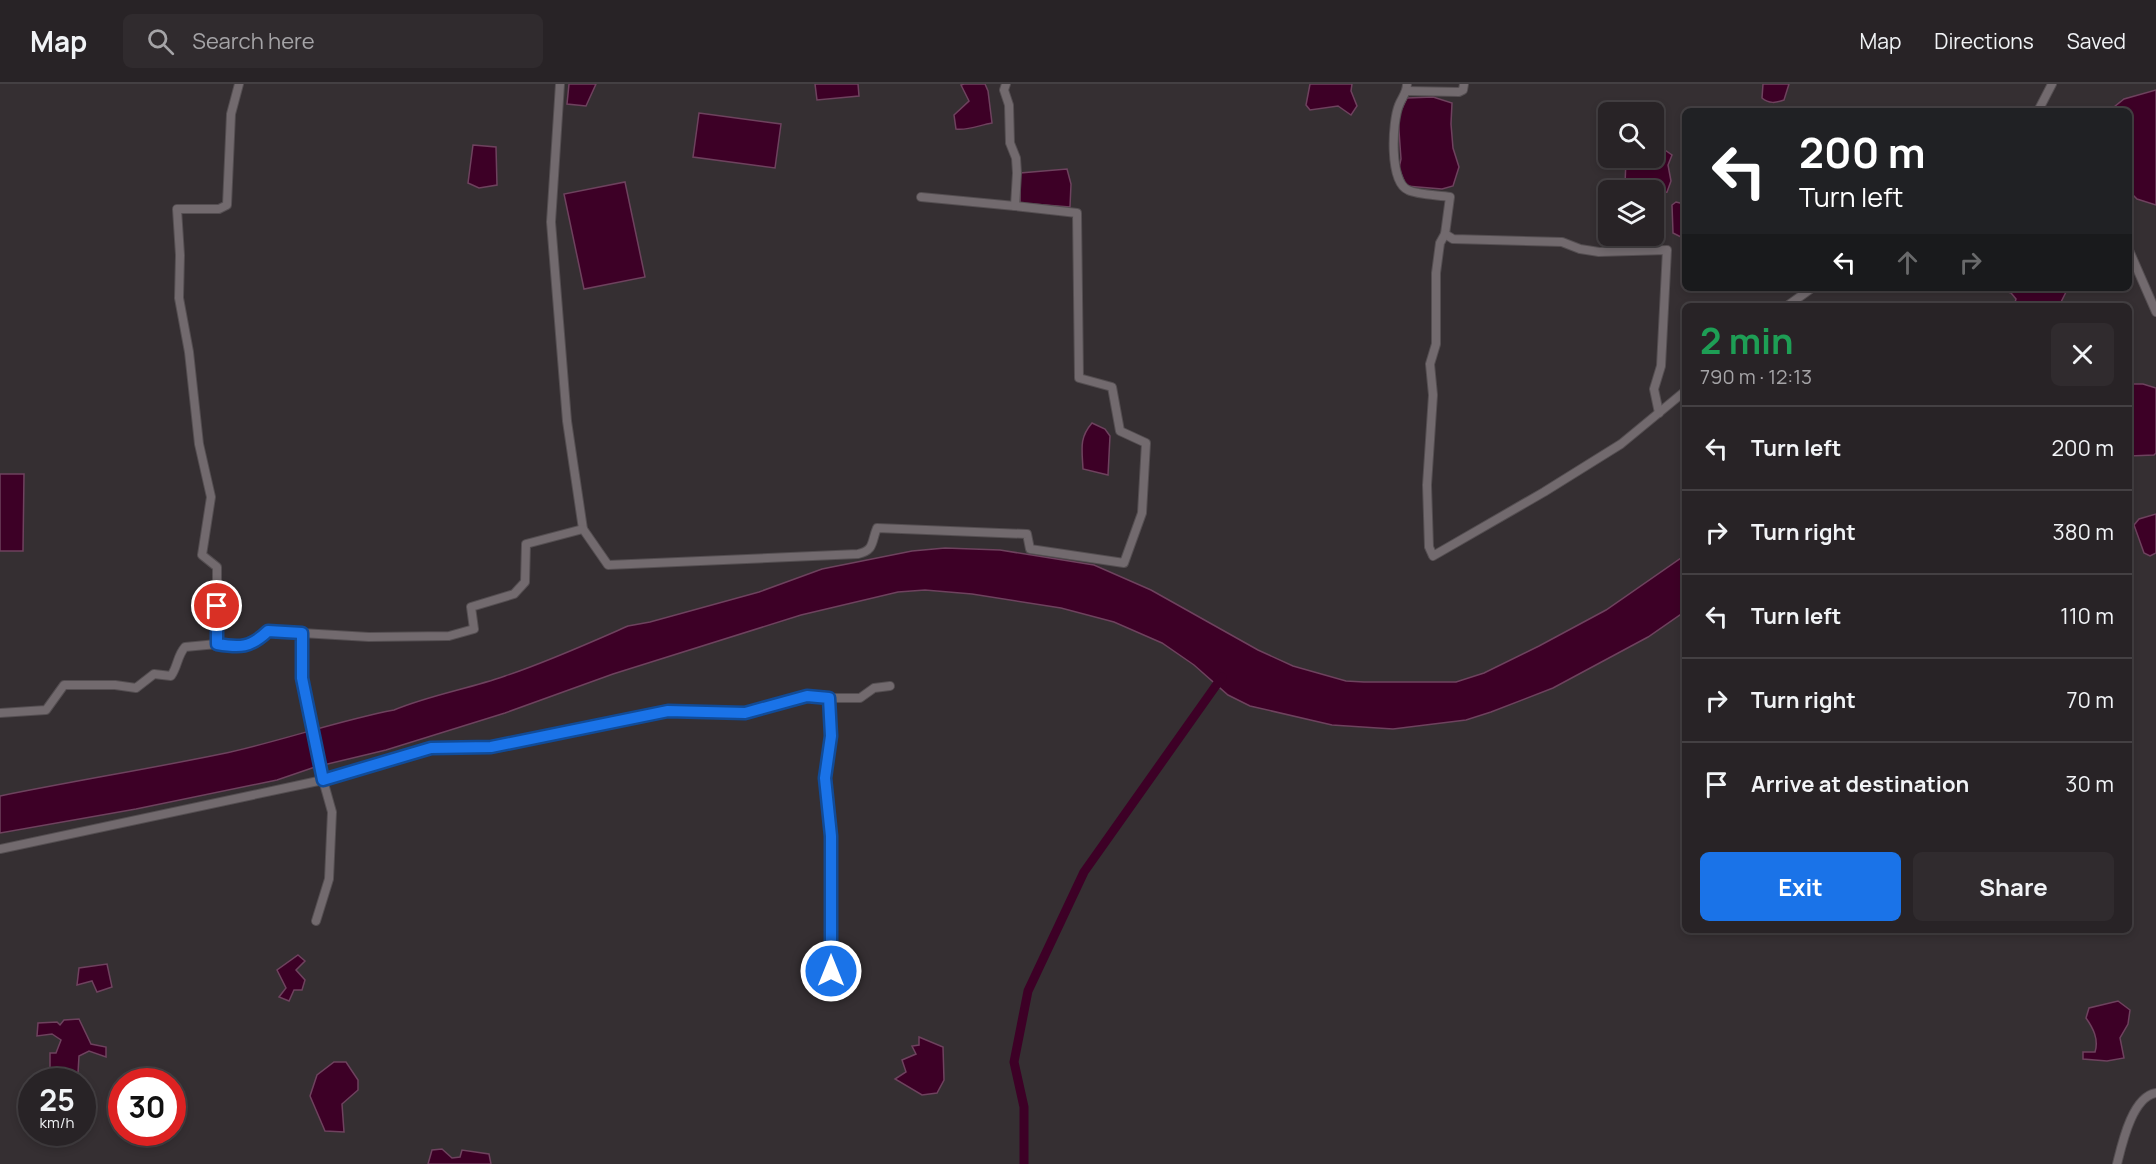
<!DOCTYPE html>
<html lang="en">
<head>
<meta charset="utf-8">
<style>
  body { margin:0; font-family:Manrope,sans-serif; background:#302b2e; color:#f1f3f6; height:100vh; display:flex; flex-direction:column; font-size:22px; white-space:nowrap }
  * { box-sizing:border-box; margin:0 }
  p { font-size:20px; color:#a5a4a7 }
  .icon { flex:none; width:33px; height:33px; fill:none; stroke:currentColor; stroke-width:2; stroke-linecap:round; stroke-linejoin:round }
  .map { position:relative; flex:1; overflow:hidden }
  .details { position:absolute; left:1682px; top:219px; width:450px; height:630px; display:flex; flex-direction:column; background:#282326; border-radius:9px; box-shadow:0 3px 9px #0003,0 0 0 2px #444043 }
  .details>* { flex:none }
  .guide { position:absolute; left:1682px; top:24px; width:450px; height:183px; border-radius:9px; box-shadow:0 3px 9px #0003,0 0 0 2px #444043; background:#202124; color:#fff; overflow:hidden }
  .buttons { position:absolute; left:1598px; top:18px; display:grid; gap:12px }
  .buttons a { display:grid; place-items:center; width:66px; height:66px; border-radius:9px; background:#282326; box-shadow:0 3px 9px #0003,0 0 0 2px #444043; font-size:30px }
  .speed { position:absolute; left:18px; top:984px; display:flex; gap:12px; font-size:30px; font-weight:700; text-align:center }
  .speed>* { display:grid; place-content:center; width:78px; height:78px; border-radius:50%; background:#282326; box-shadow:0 3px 9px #0003,0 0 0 2px #444043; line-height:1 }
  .speed small { font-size:15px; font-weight:400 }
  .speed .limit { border:9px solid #d22; background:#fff; color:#111 }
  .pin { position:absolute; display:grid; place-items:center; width:51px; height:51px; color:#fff; margin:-26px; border:3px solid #fff; border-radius:50%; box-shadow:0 2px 6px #0007 }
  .me { position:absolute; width:66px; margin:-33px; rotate:0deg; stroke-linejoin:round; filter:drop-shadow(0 0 4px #0008) }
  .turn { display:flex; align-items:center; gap:21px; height:126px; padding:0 18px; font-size:27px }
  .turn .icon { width:78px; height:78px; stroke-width:2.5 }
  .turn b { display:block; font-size:42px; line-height:51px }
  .lanes { display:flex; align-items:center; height:57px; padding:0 18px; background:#0003; justify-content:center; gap:30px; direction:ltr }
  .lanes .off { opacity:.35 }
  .round { display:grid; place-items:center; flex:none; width:63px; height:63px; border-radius:9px; background:#302b2e }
  .headline { display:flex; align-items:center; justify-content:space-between; height:102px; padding:0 18px }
  h1 { font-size:36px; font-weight:700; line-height:45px; color:#1e9e55 }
  .action { display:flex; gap:12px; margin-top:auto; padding:12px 18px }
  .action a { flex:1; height:69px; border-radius:9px; background:#1a73e8; color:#fff; font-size:24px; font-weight:700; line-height:69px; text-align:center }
  .action a+a { background:#302b2e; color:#f1f3f6 }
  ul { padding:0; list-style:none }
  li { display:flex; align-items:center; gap:18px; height:84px; padding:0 18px; border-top:2px solid #444043 }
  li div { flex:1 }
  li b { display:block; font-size:22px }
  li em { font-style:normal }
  header { display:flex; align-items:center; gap:36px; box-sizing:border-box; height:84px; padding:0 30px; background:#282326; border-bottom:2px solid #444043 }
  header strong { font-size:28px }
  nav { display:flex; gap:33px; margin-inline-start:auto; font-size:21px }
  .search { width:420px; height:54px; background:#302b2e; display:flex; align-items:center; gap:15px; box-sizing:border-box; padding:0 21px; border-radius:9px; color:#a5a4a7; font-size:22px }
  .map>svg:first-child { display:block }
  .water { fill:#3d0026; stroke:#6e425e; stroke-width:1.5 }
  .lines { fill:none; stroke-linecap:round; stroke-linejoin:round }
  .canal { stroke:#3d0026; stroke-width:9 }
  .street-casing { stroke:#544e51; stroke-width:10 }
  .street { stroke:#726a6e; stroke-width:8 }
  .route-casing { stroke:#114b97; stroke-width:15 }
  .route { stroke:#1a73e8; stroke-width:10 }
</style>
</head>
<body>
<header>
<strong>Map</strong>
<div class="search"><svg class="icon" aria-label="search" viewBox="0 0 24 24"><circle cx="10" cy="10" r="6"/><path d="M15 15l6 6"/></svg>Search here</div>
<nav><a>Map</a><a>Directions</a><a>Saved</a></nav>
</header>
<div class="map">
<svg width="2156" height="1080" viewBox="0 0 2156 1080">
  <rect width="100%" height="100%" fill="#352f32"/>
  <g class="water">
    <path d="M569 0H596L586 22 567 20Z"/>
    <path d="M815 0H858L859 12 817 16Z"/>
    <path d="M964 0H985L988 7 992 39C980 41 967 47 956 45L954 31 969 17 961 1Z"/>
    <path d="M1310 0H1352L1351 7 1357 22 1351 31 1338 22 1310 26 1306 21Z"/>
    <path d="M1763 0H1789L1784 16C1776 19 1769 20 1762 14Z"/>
    <path d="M2156 6V121L2137 115 2129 107 2128 27H2109L2124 15Z"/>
    <path d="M1433 13 1452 19 1451 40 1453 64 1459 83 1453 102 1442 105 1406 102 1399 84 1401 75 1398 33 1407 14Z"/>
    <path d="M699 29 781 40 775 84 693 73Z"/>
    <path d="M473 61 496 63 497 101 479 104 468 99Z"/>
    <path d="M1662 64 1672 71 1668 81 1671 97 1667 108 1653 111V106H1628L1625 102 1626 74H1653V65Z"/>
    <path d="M1067 85 1071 100 1070 123 1020 119V89Z"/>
    <path d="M625 98 645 193 584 205 564 110Z"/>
    <path d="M1676 118 1684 120 1683 154 1673 149 1672 121Z"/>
    <path d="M1995 204H2068L2059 222H2014L2016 215 2011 209Z"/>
    <path d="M2129 300H2143L2156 304V369L2154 371 2129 372Z"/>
    <path d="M1092 339 1105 345 1110 352 1108 391 1083 385C1082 365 1079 354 1092 339Z"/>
    <path d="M0 390H24L23 467H0Z"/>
    <path d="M2156 430V469L2150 472 2144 469 2134 441 2139 435Z"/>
    <path d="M945 464 1000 466 1094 481 1151 506 1258 566 1293 582 1346 597 1364 598H1456L1484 589 1539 562 1606 526 1684 472V528L1648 553 1553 604 1491 628 1466 636 1393 645 1332 641 1250 622 1228 611 1194 581 1162 559 1114 538 1061 524 972 510 925 506 898 508 801 531 613 590 505 629 386 666 315 683 277 696 136 725 0 749V712C74 697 148 685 221 670 279 658 336 637 394 626 430 611 468 605 505 592 547 578 587 560 628 542L650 538 759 508 822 485 912 467Z"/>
    <path d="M298 871 305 877 296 886 305 896 302 906H294L289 917 279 913 286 904 277 886Z"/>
    <path d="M107 880 112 903 97 908 92 897 77 901 79 884Z"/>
    <path d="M2118 917 2130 926 2128 940 2120 954 2124 974 2107 977 2083 975V968H2095C2099 955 2093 944 2086 934L2089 924Z"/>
    <path d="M79 935 91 960 106 963V973L89 967 79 972 78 989 87 997 83 999 82 998 64 997 58 991 50 997V969H56L61 956 52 950 37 952 38 939 57 938 60 941 64 936Z"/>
    <path d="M919 953 943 963 944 996 937 1009 922 1011 895 995 906 988 902 976 916 970 912 962 919 961Z"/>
    <path d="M334 978H346L358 996V1006L342 1020 344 1048 325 1047 310 1012 317 991Z"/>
    <path d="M442 1065 452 1074 460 1073 462 1066 489 1070 491 1080H428L432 1066Z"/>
  </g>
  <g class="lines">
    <path class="canal" d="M1024 1080V1023L1014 978 1028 907 1084 788 1222 593"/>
    <g class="street-casing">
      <g id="street">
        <path d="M560 0 551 138 567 337 583 445"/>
        <path d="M1407 0C1407 9 1402 13 1399 21 1392 38 1389 98 1408 106 1418 111 1439 111 1450 113L1445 150 1453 155 1562 158 1580 165 1599 168 1667 166 1661 282 1654 305 1659 329"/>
        <path d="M1407 7 1459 8 1463 6 1464 0"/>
        <path d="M2038 27 2052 0"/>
        <path d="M921 113 1015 122"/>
        <path d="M1445 150 1440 159 1436 189V260L1430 280 1433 311 1427 401 1429 463 1433 472 1544 408 1621 360 1684 308"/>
        <path d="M2128 164 2156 228"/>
        <path d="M1787 222 1812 204"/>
        <path d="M302 549 301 594 323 696 332 728 329 795 316 837"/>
        <path d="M217 560V483L202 471 211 413 199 360 189 268 179 214 180 171 177 125H219L227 121 231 30 239 0"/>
        <path d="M829 614H860L874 604 890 602"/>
        <path d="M0 629 46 626 64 601H115L136 604 154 590 171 592C178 582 177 572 185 563L217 560 239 564 258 556 268 547 369 553 449 552 474 545 471 523 514 510 525 498 526 460 583 445 608 481 858 470C875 466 871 458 877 444L1027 450 1030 465 1124 479 1142 429 1146 359 1120 347 1112 303 1079 294 1077 129 1015 122 1017 89 1016 74 1010 59 1009 21 1004 6 1006 0"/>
        <path d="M0 765 323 696 431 664 491 663 668 627 745 629 807 612 829 614 831 652 825 694 831 752V909"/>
        <path d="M2117 1080C2122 1060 2132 1013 2156 1009"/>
      </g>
    </g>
    <use href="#street" class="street"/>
  </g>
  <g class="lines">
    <g class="route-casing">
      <path id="route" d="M217 522V560C240 564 250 564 268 547L302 549V594L323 696 431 664 491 663 668 627 745 629 807 612 829 614 831 652 825 694 831 752V887"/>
    </g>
    <use href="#route" class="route"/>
  </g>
</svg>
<div class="buttons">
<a><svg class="icon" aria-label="search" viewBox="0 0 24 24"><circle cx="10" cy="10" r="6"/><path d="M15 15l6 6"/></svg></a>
<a><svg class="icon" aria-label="layers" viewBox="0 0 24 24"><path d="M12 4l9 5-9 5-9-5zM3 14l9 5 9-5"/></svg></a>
</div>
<div class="speed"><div>25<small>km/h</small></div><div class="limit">30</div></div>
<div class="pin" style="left:217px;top:522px;background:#d93025"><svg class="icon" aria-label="arrive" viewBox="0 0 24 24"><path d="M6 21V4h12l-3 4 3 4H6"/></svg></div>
<svg class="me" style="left:831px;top:887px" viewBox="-20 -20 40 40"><circle r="17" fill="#1a73e8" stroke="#fff" stroke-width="3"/><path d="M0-11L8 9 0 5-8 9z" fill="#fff"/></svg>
<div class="guide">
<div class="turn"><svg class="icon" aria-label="left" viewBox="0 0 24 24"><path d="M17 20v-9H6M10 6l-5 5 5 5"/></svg><div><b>200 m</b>Turn left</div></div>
<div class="lanes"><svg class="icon" aria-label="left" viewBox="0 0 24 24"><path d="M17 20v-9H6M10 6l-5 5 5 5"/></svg><svg class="icon off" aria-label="ahead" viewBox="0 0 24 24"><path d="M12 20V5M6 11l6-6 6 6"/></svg><svg class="icon off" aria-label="right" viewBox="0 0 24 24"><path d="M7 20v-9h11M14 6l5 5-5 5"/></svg></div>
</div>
<section class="details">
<div class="headline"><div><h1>2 min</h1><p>790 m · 12:13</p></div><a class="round"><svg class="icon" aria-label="close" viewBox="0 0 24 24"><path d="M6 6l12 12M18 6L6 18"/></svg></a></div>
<ul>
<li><svg class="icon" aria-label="left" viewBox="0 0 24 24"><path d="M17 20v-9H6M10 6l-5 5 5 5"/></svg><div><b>Turn left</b></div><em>200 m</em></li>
<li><svg class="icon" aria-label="right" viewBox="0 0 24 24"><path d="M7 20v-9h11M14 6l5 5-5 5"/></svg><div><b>Turn right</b></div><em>380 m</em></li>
<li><svg class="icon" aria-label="left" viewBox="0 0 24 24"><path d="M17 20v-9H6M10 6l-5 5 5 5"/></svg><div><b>Turn left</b></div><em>110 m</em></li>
<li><svg class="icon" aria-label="right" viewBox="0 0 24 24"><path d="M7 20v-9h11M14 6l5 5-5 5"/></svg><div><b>Turn right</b></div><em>70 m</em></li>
<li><svg class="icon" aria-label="arrive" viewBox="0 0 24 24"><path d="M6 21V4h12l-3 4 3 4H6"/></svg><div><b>Arrive at destination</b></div><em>30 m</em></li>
</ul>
<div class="action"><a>Exit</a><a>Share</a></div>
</section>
</div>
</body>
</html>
